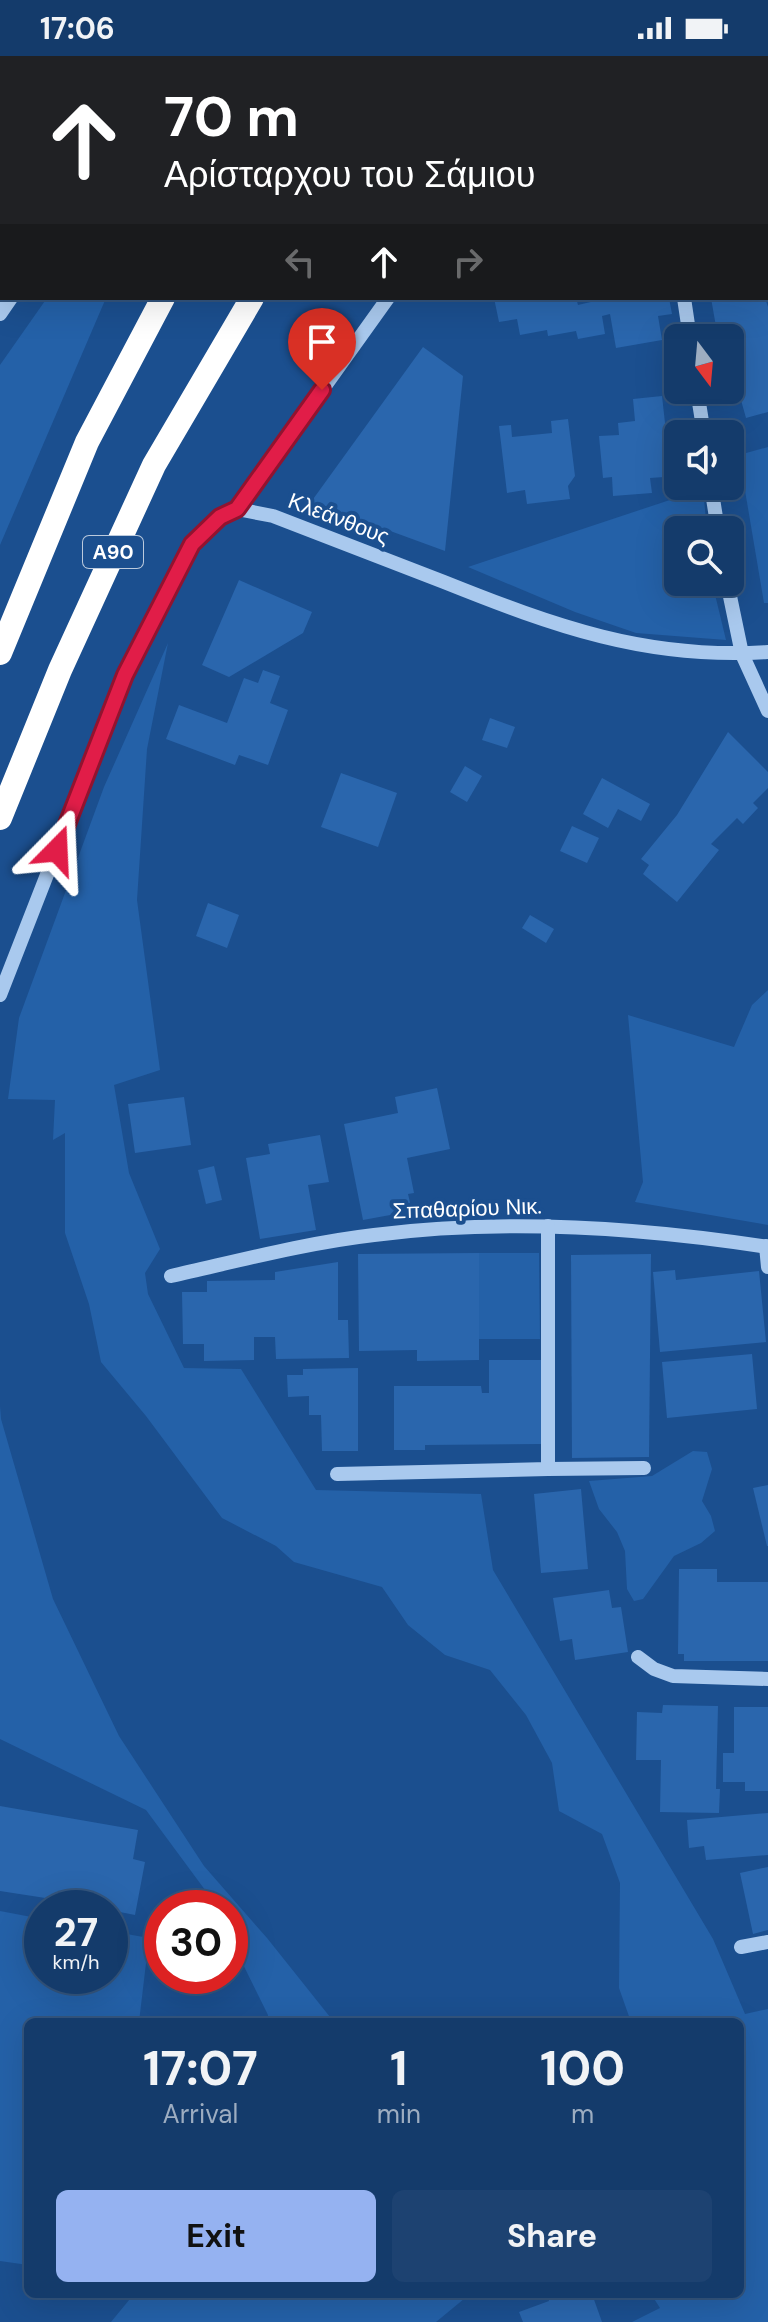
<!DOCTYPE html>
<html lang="en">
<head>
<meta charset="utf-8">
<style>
  body { margin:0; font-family:"DM Sans",sans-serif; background:#1d4271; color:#f1f3f6; height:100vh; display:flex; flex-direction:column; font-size:30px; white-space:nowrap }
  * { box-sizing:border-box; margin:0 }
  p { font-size:26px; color:#9dadc1 }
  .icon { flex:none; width:44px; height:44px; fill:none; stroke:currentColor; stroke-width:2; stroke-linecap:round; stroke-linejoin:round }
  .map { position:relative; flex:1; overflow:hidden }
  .details { position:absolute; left:24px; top:1962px; width:720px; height:280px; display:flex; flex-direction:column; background:#143b6b; border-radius:12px; box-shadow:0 8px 32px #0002,0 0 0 2px #33557e }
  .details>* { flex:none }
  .banner { position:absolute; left:0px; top:0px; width:768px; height:244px; box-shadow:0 8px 32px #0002,0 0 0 2px #33557e; background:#202124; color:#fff; overflow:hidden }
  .needle { width:52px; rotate:164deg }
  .fabs { position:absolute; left:664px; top:268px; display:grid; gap:16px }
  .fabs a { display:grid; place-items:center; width:80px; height:80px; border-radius:12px; background:#143b6b; box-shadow:0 8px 32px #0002,0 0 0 2px #33557e; font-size:40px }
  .speed { position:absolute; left:24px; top:1834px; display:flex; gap:16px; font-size:40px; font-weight:700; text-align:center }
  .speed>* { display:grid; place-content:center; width:104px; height:104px; border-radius:50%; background:#143b6b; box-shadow:0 8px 32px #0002,0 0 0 2px #33557e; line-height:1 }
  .speed small { font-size:20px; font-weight:400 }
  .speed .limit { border:12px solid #d22; background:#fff; color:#111 }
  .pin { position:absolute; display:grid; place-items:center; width:68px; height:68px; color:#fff; margin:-82px -34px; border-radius:50% 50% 50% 0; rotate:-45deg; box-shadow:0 0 8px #0007 }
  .pin .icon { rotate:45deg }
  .me { position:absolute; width:88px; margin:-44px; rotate:21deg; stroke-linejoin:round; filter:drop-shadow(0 0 6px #0008) }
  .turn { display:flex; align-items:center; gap:28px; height:168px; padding:0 32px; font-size:36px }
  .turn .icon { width:104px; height:104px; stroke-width:2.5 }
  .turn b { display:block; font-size:56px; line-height:68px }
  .lanes { display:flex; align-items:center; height:76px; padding:0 32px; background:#0003; justify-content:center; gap:40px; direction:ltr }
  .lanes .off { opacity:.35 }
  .eta { display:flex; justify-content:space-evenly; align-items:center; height:136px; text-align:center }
  .eta b { font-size:48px; font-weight:700; line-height:56px }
  .button { display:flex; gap:16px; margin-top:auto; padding:16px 32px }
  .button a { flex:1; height:92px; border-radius:12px; background:#95b2f1; color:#111; font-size:32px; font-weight:700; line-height:92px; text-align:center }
  .button a+a { background:#1d4271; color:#f1f3f6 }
  .status { display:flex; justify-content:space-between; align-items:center; height:56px; padding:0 40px; background:#143b6b; direction:ltr }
  .status svg { height:22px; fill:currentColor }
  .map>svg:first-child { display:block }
  .green { fill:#2461a8 }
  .building { fill:#2a66ad }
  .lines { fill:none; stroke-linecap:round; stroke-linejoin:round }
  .minor { stroke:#a9c9ee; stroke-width:14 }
  .highway { stroke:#fff; stroke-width:24 }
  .route-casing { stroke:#92132f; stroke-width:20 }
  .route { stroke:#e11d48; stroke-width:14 }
  .labels { text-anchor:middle; stroke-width:8; stroke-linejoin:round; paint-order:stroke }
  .shield { fill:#1b4f8f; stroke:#bbcadd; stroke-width:2 }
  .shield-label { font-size:20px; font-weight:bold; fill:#fff }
  .street-label { font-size:22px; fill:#fff; stroke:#1b4f8f }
</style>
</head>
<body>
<div class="status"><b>17:06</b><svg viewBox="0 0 49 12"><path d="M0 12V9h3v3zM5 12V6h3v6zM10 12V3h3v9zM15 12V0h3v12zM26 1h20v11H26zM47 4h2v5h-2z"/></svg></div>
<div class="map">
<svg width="768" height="2266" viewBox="0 0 768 2266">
  <rect width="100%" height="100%" fill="#1b4f8f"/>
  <g class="green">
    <path d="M0 0 68 2H2L0 196Z"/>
    <path d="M47 242H106L0 489V309Z"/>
    <path d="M768 391V547H764L739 399Z"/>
    <path d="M703 433 707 474H678V526H712L726 584 636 577 575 556 468 511Z"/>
    <path d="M168 587 147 693 137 844 160 1014 114 1029 129 1117 160 1193 145 1217 148 1238 184 1312 241 1313 316 1434 481 1438 493 1514 713 1883 745 1958 768 1953V2266H632L660 2252 651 2238H740V1966H631L619 1932 620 1827 602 1778 559 1755 552 1707 526 1659 490 1614 445 1599 408 1569 382 1531 294 1506 276 1490 222 1462 146 1360 101 1306 89 1248 65 1177V1077L53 1084 55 1044 8 1043 19 962 104 731Z"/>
    <path d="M768 934V1169L635 1146 643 1126 628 959 734 991 752 949Z"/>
    <path d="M479 1197H539L540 1283H479Z"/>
    <path d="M0 1350 1 1363 53 1543 119 1680 204 1810 267 1882 334 1966H267L268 1959 230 1882V1852H215L208 1838 146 1754 0 1683Z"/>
    <path d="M693 1395 707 1396 712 1413 702 1445 711 1460 715 1475 701 1487 674 1500 643 1543 634 1545 627 1533 625 1495 617 1476 599 1453 589 1425 652 1420Z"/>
    <path d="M0 1855 42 1863V1920H110V1875L149 1882 139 1966H28V2209L0 2205Z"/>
    <path d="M134 2238H470L436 2266H111Z"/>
  </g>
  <g class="building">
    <path d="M494 242H576L578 249 595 245 594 242H669L672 258 658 260 662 284 616 292 610 258 602 260 605 278 578 283 576 275 548 280 547 274 520 279 517 263 499 266Z"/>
    <path d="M711 242H765L768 251V356L746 362 734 319 740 317 733 294 730 295V282H718Z"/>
    <path d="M423 291 463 320 445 495 311 446Z"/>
    <path d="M662 340 665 367H674L678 420 650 422 652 437 613 440 612 421 603 422 599 380 619 379 618 367 635 365 633 343Z"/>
    <path d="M568 363 575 420 568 430 570 443 527 448 525 434 507 437 499 370 511 369 512 381 552 377 551 365Z"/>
    <path d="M239 524 312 556 303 577 229 621 202 609Z"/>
    <path d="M263 614 280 620 270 647 288 654 268 709 239 699 235 709 166 683 179 649 227 667 244 622 258 627Z"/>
    <path d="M490 662 515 671 507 692 482 684Z"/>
    <path d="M728 676 768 716V732L753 747 758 752 743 768 737 762 711 788 719 794 677 846 643 818 649 809 641 803 677 759Z"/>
    <path d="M465 710 482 720 467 746 450 736Z"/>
    <path d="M341 717 397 737 378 791 321 771Z"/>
    <path d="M602 722 650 748 641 765 618 753 608 772 583 758Z"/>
    <path d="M572 770 599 782 587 807 560 795Z"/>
    <path d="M208 847 239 859 227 892 196 880Z"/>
    <path d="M530 859 554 873 546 887 522 872Z"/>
    <path d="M437 1032 450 1093 407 1102 414 1137 408 1138 412 1155 363 1164 344 1068 398 1057 395 1041Z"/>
    <path d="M184 1041 191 1089 135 1097 128 1048Z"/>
    <path d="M320 1079 329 1126 308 1129 316 1174 260 1183 246 1102 270 1098 268 1088Z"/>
    <path d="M214 1110 222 1144 206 1148 198 1114Z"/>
    <path d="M479 1197V1304L417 1305V1294L359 1295 358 1198Z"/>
    <path d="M651 1198 649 1401 572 1402 571 1199Z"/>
    <path d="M338 1206V1264H348L349 1302 276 1303 275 1281H254V1304L204 1305V1288H183L182 1236H207V1225L275 1224V1216Z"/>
    <path d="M675 1214 676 1224 759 1215 766 1286 660 1296 653 1216Z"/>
    <path d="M752 1298 757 1353 667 1362 662 1306Z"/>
    <path d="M489 1304H541V1388L425 1389V1394H394V1330H481L482 1337H489Z"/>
    <path d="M358 1312V1395H322L321 1359H309V1340L288 1341 287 1319H303V1313Z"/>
    <path d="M768 1429V1490H767L753 1432Z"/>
    <path d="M581 1433 588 1513 541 1517 534 1438Z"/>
    <path d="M679 1513H717V1526H768V1605H684V1598H678Z"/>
    <path d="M609 1534 612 1552 621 1551 628 1596 575 1604 572 1583 560 1585 553 1542Z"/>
    <path d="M663 1649 718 1650 716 1733H720L719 1757 660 1756 661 1704H636L637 1656 662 1657Z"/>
    <path d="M734 1651H768V1735H745V1726H723V1697H734Z"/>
    <path d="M0 1750 138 1774 133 1803 145 1806 135 1859 110 1854V1852L0 1835Z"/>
    <path d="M768 1757V1799L706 1804 704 1790 689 1792 687 1764Z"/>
    <path d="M768 1811V1874L753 1878 740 1817Z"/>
    <path d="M547 2238H592L602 2266H523L519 2256 549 2245Z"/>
  </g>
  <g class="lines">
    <g class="minor">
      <path d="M91 0 93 2"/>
      <path d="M642 0 643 2"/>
      <path d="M180 2 182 0"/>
      <path d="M562 2 563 0"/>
      <path d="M684 242 690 282"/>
      <path d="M0 258 11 242"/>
      <path d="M697 334 704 378"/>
      <path d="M711 430 718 474"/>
      <path d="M237 453 388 242"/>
      <path d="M727 526 742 598 768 655"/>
      <path d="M0 939 125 619 192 488 228 456 237 453 273 460C330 482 387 504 444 526 554 570 647 604 768 596"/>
      <path d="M766 1190 768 1211"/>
      <path d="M171 1220C238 1205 305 1187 374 1179 505 1162 638 1171 768 1191"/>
      <path d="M548 1413 644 1412"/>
      <path d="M337 1418 548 1413V1170"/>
      <path d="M638 1601 654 1613 673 1620 768 1623"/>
      <path d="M741 1891 768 1886"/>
    </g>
    <g class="highway">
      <path d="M306 2 308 0"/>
      <path d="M409 2 411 0"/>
      <path d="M0 597 87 386 163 242"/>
      <path d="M0 762 60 614 154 409 252 242"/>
    </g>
  </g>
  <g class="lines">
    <g class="route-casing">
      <path id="route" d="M57 794 125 619 192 488 220 461 237 453 322 334"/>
    </g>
    <use href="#route" class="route"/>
  </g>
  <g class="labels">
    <rect class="shield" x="83" y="480" width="60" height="32" rx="6"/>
    <g class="shield-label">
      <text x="113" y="503">Α90</text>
    </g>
    <g class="street-label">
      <text transform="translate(339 462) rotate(21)" y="8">Κλεάνθους</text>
      <text transform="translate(467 1152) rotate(-2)" y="8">Σπαθαρίου Νικ.</text>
    </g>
  </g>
</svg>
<div class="fabs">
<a><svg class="needle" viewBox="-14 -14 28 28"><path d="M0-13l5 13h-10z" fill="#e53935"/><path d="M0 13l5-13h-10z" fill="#9dadc1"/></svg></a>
<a><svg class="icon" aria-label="sound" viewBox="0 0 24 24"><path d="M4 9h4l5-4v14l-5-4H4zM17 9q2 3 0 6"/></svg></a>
<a><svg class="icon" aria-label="search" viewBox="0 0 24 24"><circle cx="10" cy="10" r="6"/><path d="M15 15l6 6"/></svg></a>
</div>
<div class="speed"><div>27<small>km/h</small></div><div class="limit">30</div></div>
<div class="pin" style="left:322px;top:334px;background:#d93025"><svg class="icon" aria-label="arrive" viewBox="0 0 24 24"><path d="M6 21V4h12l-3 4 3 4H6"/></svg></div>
<svg class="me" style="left:57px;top:794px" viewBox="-20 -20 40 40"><path d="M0-17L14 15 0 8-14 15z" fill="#e11d48" stroke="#fff" stroke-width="4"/></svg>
<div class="banner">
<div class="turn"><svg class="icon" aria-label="ahead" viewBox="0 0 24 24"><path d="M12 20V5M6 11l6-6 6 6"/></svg><div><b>70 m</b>Αρίσταρχου του Σάμιου</div></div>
<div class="lanes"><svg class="icon off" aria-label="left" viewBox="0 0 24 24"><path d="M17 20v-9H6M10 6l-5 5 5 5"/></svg><svg class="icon" aria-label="ahead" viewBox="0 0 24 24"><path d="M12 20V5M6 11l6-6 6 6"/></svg><svg class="icon off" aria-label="right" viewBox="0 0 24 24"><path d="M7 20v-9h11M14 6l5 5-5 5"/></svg></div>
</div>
<section class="details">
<div class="eta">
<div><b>17:07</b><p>Arrival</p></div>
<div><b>1</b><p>min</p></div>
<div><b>100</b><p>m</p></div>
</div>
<div class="button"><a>Exit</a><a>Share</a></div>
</section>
</div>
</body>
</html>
